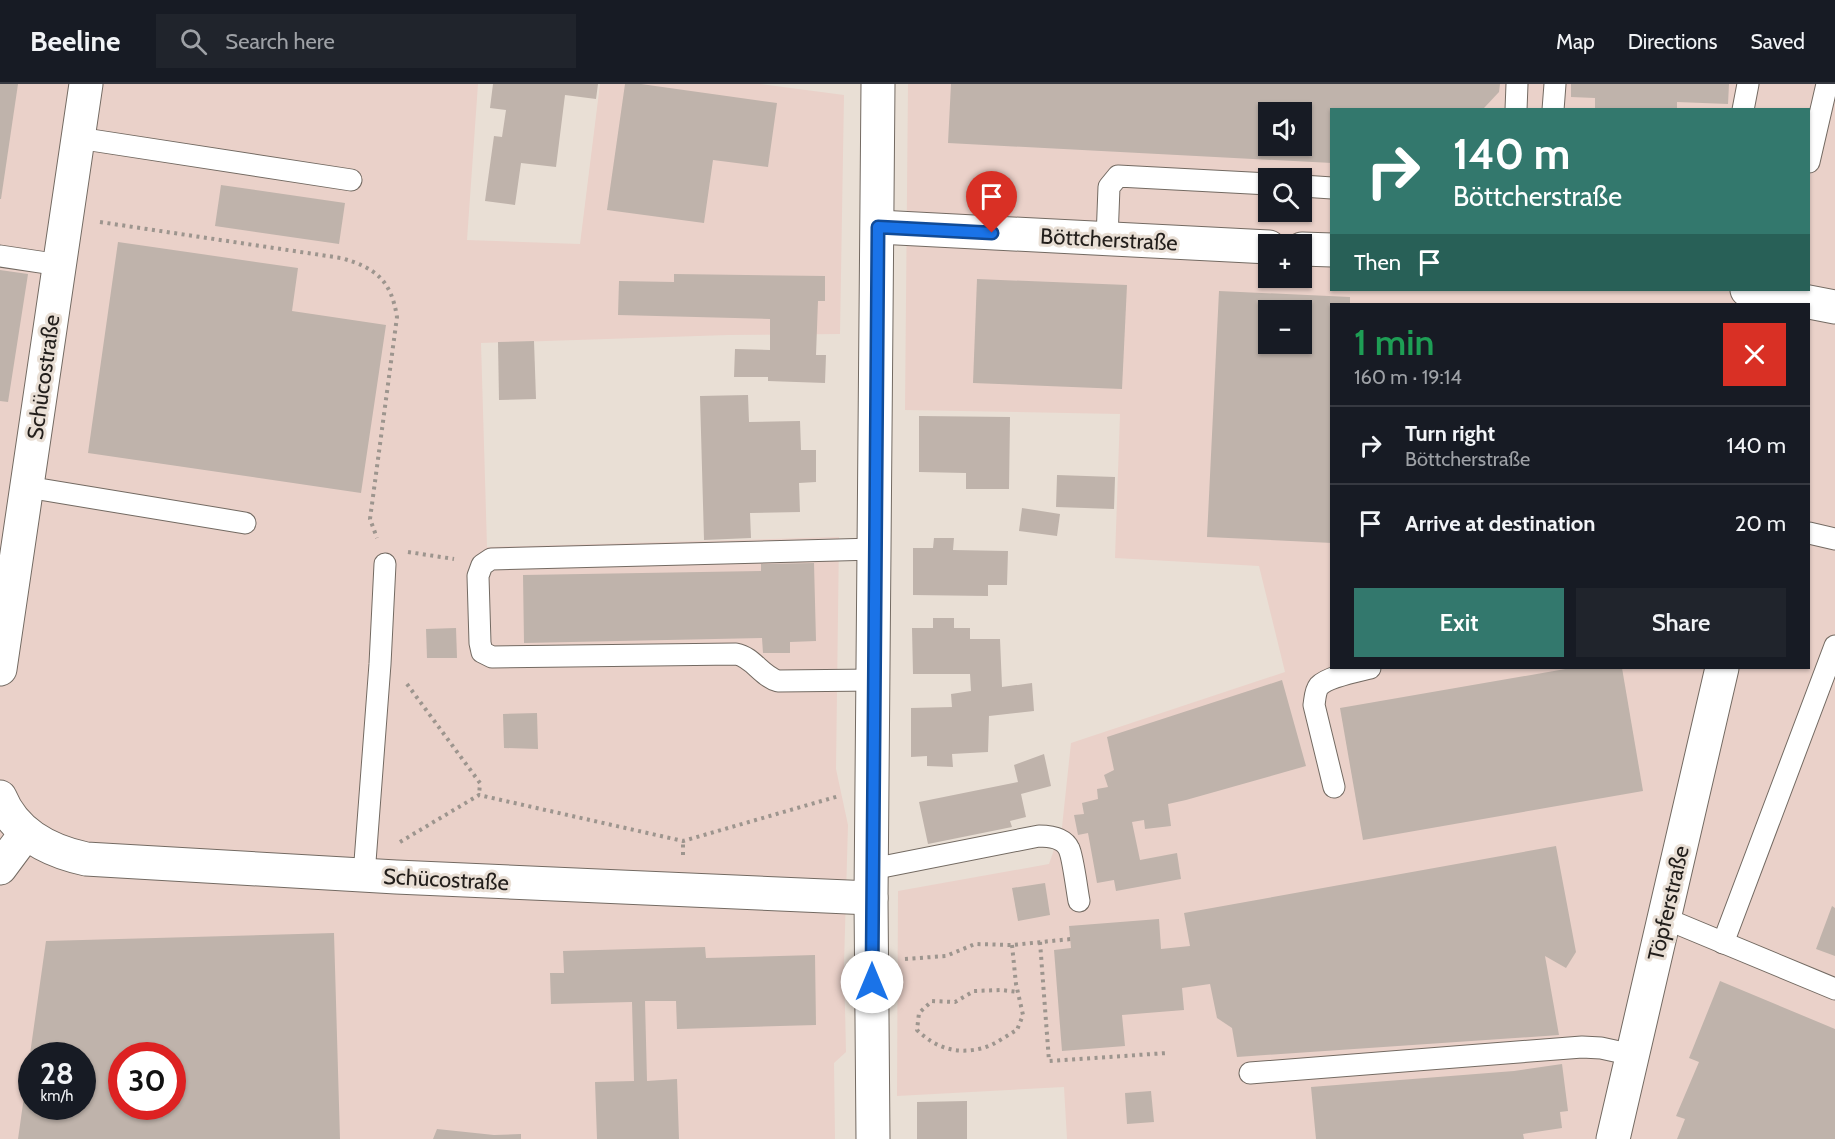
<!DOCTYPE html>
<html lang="en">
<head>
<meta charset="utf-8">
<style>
  body { margin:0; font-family:Cabin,sans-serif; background:#20242c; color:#f1f3f6; height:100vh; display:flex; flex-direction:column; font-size:22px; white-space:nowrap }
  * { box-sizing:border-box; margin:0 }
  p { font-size:20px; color:#9ea1a6 }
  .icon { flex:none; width:33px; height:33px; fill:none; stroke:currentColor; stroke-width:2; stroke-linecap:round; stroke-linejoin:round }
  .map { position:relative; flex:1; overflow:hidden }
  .side { position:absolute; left:1330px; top:219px; width:480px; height:366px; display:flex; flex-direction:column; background:#171b24; border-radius:0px; box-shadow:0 2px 4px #0004 }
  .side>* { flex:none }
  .banner { position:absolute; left:1330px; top:24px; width:480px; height:183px; border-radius:0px; box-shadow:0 2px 4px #0004; background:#33786d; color:#fff; overflow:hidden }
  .buttons { position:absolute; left:1258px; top:18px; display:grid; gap:12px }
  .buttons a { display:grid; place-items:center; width:54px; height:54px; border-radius:0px; background:#171b24; box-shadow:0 2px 4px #0004; font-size:30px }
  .speed { position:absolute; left:18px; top:958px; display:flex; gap:12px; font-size:30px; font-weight:700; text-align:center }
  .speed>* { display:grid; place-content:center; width:78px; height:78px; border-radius:50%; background:#171b24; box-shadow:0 2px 4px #0004; line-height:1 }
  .speed small { font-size:15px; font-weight:400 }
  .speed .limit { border:9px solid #d22; background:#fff; color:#111 }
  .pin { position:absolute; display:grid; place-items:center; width:51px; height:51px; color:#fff; margin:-62px -26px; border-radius:50% 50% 50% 0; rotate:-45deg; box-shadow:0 0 6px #0007 }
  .pin .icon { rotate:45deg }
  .me { position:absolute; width:66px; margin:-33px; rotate:0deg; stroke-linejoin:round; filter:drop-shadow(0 0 4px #0008) }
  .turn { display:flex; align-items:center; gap:21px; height:126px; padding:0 24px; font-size:27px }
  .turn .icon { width:78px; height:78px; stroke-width:2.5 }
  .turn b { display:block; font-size:42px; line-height:51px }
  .then { display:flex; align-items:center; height:57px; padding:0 24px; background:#0003; gap:12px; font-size:22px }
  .round { display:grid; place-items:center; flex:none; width:63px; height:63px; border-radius:0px; background:#20242c }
  .overview { display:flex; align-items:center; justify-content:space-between; height:102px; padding:0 24px }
  h1 { font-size:36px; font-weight:600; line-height:45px; color:#1e9e55 }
  .action { display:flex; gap:12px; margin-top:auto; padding:12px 24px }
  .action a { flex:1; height:69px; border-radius:0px; background:#33786d; color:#fff; font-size:24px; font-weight:600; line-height:69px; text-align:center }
  .action a+a { background:#20242c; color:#f1f3f6 }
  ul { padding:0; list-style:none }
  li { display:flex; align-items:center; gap:18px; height:78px; padding:0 24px; border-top:2px solid #363941 }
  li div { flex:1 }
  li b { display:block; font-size:22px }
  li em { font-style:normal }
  header { display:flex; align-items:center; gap:36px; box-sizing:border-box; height:84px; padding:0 30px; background:#171b24; border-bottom:2px solid #363941 }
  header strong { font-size:28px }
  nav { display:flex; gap:33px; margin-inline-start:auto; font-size:21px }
  .search { width:420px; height:54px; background:#20242c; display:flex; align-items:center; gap:15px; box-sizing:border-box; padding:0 21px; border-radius:0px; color:#9ea1a6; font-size:22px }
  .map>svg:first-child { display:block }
  .industrial { fill:#ead1c9; fill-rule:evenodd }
  .building { fill:#bfb3ab; fill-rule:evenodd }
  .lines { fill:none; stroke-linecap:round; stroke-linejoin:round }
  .service-casing { stroke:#736a62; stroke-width:23 }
  .minor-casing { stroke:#736a62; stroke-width:35 }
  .path { stroke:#9d958e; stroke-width:4; stroke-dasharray:3 4.5; stroke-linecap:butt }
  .service { stroke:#fff; stroke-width:21 }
  .minor { stroke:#fff; stroke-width:33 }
  .route-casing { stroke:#114b97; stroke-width:15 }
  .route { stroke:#1a73e8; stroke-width:10 }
  .labels { text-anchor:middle; stroke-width:6; stroke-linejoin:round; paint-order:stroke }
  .street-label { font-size:22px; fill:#221e1b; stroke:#e9dfd5 }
</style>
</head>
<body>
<header>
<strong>Beeline</strong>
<div class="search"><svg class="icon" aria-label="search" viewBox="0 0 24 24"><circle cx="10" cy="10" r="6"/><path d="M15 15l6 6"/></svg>Search here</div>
<nav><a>Map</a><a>Directions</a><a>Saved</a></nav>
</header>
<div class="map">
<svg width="1835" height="1055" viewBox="0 0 1835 1055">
  <rect width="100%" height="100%" fill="#e9dfd5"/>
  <g class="industrial">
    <path d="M0 0H478L467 156 580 160 600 0H760L844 11 840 250 728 251 481 259 487 463 839 453 836 685 848 741 844 880 846 968 834 979 835 1055H0ZM32 972H82V1023H32ZM122 972H172V1023H122Z"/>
    <path d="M908 0H1835V1055H1067L1064 1003 897 1012 898 807 1049 780 1062 743 1071 659 1285 588 1259 482 1115 474 1120 330 905 326ZM1332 26H1809V206H1332ZM1269 28H1302V62H1269ZM1269 94H1302V128H1269ZM1269 160H1302V194H1269ZM1332 220H1809V584H1332ZM1269 226H1302V260H1269Z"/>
  </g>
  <g class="building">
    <path d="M0 0H18L1 115H0Z"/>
    <path d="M493 0H598L596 15 565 11 556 83 521 79 515 121 485 117 494 52 502 53 506 26 490 24Z"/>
    <path d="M625 0H641L777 19 768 83 713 76 704 139 607 126Z"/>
    <path d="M951 0H1500L1499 8 1484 24 1466 26H1332V79L948 59ZM1269 28H1302V62H1269Z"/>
    <path d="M1571 0H1729L1728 20 1677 18V26H1595V14L1571 13Z"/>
    <path d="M221 101 345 119 339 160 215 142Z"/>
    <path d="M118 158 298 184 292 227 386 241 361 409 88 369Z"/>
    <path d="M0 186 28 190 8 318 0 317Z"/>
    <path d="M674 190 825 192V217H818L816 271H826L825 299 768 297V293H734L735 265 770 266V235L618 231 619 197 674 198Z"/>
    <path d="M977 195 1127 201 1122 305 973 299Z"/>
    <path d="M1219 207 1350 213V220H1332V459L1207 453ZM1269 226H1302V260H1269Z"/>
    <path d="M534 257 536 315 499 316 498 258Z"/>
    <path d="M748 311 749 338 800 337 801 366H816V398L799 399 800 428 750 429 751 454 704 456 700 312Z"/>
    <path d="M919 332 1010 333 1009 405H966V389L919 388Z"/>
    <path d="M1057 391 1115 393 1114 425 1056 423Z"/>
    <path d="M1022 424 1060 430 1057 452 1019 447Z"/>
    <path d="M934 454H954L953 466 1008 467 1007 501H988V512L913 511V464H933Z"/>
    <path d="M814 479 816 557 790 558V569H763L762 554 524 559 523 491 761 487V480Z"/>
    <path d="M933 534H954V544H970V555H1000L1002 603 1032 599 1034 627 989 632 988 668 952 670 953 683 927 682V672L911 673V624L952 623 951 610 971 607 970 590H913L912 544H933Z"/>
    <path d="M456 544 457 574H427L426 545Z"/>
    <path d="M1571 584H1622L1643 707 1363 756 1340 624Z"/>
    <path d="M1282 596 1306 682 1186 716 1168 720 1171 742 1145 745 1144 736 1132 738 1140 776 1177 769 1181 795 1116 807 1114 796 1097 799 1088 749 1078 751 1074 731 1084 730 1082 719 1098 715 1097 705 1108 703 1104 691 1114 686 1107 653Z"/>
    <path d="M537 629 538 665 504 664 503 630Z"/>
    <path d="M1044 670 1051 702 1021 710 1026 733 1010 737 1012 743 928 760 919 718 1018 698 1014 681Z"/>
    <path d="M1556 762 1576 868 1566 884 1545 872 1559 951 1237 973 1232 944 1217 934 1210 900 1182 904 1184 926 1122 931 1125 962 1062 967 1054 866 1071 864 1069 842 1159 835 1161 865 1190 862 1184 829Z"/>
    <path d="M1045 799 1050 831 1018 837 1012 804Z"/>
    <path d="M1832 822 1835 824V872L1816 865Z"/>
    <path d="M334 849 340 1055H18L46 857ZM32 972H82V1023H32ZM122 972H172V1023H122Z"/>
    <path d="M705 863 706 874 815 871 816 941 677 945 676 917H645L647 997 677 995 679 1055H597L595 998 634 997 632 918 551 920 550 889H564L563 867Z"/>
    <path d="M1720 897 1835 945V1055H1677L1685 1035 1676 1032 1699 978 1689 974Z"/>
    <path d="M1562 980 1568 1027 1560 1028 1562 1044 1523 1050 1524 1055H1316L1311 1003 1514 987Z"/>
    <path d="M1151 1007 1154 1038 1127 1040 1125 1009Z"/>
    <path d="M967 1017V1055H917V1018Z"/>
    <path d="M437 1045 494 1051 521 1050V1055H433Z"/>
  </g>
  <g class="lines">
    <g class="service-casing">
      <g id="service">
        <path d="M1516 26 1517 0"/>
        <path d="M1553 26 1555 0"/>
        <path d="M1743 26 1748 0"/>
        <path d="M78 54 351 96"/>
        <path d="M1809 78 1827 0"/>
        <path d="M1302 102 1332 104"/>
        <path d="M1107 155 1109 103 1118 92 1269 100"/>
        <path d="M0 172 60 181"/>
        <path d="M27 403 245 439"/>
        <path d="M1809 449 1835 455"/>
        <path d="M874 596 778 597C761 592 753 573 736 570L492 573 482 568 480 559 478 492 482 481 491 475 875 465"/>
        <path d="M1334 703 1314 621C1315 615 1315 607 1319 602 1327 593 1358 587 1370 584"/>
        <path d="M872 785 1039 752C1049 752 1064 754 1069 765 1073 773 1077 807 1079 817"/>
        <path d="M364 791 380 580 385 480"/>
        <path d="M1664 834 1835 905"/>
        <path d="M1723 859 1835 562"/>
        <path d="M1250 989 1582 963 1601 964 1633 971"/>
      </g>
    </g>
    <g class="minor-casing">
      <g id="minor">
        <path d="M878 143 1269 163"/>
        <path d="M1302 165 1332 166"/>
        <path d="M1747 206 1835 223"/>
        <path d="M0 585 86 0"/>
        <path d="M0 713C15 750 49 767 86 775L396 793 871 814"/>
        <path d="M0 784 26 749"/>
        <path d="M873 1055 871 814 878 0"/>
        <path d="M1613 1055 1722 584"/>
      </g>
    </g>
    <g class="path">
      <path d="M100 138 341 174C376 184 391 196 397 233L370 435 377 454"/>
      <path d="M408 468 454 475"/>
      <path d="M407 600 480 699 479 711"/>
      <path d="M400 758 479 711 683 757 839 712"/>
      <path d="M683 771V757"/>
      <path d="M1040 858 1049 977 1167 969"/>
      <path d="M1012 861 1016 900 1023 931 1017 946C1006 952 994 961 983 964 956 971 936 964 917 946L919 929 932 917 955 918 974 907 1001 906 1018 908"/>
      <path d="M905 875 946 872 975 860 1012 861 1071 855"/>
    </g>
    <use href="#service" class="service"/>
    <use href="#minor" class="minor"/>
  </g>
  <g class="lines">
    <g class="route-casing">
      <path id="route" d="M872 898 878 143 992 149"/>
    </g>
    <use href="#route" class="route"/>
  </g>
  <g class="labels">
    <g class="street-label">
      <text transform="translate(1109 155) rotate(3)" y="8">Böttcherstraße</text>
      <text transform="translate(43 293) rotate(-82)" y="8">Schücostraße</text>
      <text transform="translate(446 795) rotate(3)" y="8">Schücostraße</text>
      <text transform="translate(1668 819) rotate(-77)" y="8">Töpferstraße</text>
    </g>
  </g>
</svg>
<div class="buttons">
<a><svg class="icon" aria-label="sound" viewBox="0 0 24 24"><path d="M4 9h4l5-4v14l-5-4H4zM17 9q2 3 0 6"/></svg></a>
<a><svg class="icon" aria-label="search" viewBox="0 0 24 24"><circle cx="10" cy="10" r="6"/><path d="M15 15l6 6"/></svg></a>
<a>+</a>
<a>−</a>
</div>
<div class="speed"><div>28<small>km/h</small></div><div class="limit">30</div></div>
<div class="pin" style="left:992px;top:149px;background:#d93025"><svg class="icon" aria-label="arrive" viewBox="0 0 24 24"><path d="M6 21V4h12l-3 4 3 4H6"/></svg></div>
<svg class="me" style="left:872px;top:898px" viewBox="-20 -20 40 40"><circle r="19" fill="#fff"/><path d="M0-13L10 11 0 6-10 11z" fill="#1a73e8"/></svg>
<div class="banner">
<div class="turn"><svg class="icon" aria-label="right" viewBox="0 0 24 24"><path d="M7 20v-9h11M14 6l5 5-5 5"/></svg><div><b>140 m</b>Böttcherstraße</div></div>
<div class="then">Then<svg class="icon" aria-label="arrive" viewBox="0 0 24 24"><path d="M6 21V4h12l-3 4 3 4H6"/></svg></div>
</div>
<section class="side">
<div class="overview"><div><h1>1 min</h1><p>160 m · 19:14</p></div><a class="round" style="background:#d93025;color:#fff"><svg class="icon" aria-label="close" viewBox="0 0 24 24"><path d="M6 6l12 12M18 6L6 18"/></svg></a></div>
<ul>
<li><svg class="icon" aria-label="right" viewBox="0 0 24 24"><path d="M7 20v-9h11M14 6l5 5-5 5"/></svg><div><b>Turn right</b><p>Böttcherstraße</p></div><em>140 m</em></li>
<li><svg class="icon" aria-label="arrive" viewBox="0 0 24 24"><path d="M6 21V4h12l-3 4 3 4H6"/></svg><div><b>Arrive at destination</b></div><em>20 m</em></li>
</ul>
<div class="action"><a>Exit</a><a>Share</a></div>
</section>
</div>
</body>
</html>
